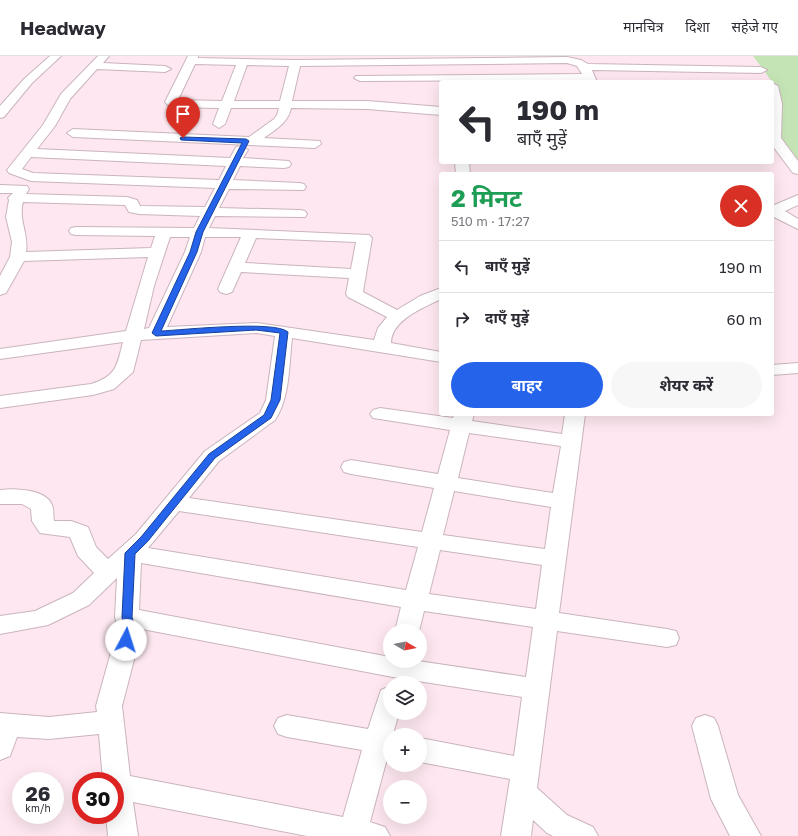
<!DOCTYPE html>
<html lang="hi">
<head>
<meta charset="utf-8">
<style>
  body { margin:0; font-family:"Golos Text","Noto Sans Devanagari",sans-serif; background:#f7f7f7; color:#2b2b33; height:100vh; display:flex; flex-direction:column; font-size:15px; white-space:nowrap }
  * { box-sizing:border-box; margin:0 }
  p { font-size:13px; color:#7c7c81 }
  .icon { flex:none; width:22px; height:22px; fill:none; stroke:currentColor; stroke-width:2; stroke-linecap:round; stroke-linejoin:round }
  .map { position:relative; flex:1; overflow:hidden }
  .panel { position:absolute; left:439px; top:116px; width:335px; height:244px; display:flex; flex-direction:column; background:#fff; border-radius:4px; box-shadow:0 4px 16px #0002 }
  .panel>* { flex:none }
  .top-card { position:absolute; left:439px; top:24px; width:335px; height:84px; border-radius:4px; box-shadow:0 4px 16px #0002; background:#fff; color:#2b2b33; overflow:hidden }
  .needle { width:26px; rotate:100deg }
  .controls { position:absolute; left:383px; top:568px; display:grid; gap:8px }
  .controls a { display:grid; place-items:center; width:44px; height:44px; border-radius:50%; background:#fff; box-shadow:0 4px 16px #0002; font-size:20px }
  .speed { position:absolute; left:12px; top:716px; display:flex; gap:8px; font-size:20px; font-weight:700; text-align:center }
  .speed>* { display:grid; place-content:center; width:52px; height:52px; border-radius:50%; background:#fff; box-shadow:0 4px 16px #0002; line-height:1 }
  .speed small { font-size:10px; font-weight:400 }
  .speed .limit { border:6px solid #d22; background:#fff; color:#111 }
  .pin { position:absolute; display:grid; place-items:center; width:34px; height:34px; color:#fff; margin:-41px -17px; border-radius:50% 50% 50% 0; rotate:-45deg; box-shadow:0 0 4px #0007 }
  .pin .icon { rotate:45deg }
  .me { position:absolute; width:44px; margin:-22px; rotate:5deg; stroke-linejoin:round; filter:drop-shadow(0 0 3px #0008) }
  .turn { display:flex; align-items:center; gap:14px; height:84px; padding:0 12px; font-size:18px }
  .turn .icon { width:52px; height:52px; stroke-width:2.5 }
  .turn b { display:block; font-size:28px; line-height:34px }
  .round { display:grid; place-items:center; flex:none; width:42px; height:42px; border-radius:21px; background:#f7f7f7 }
  .overview { display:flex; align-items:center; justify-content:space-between; height:68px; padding:0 12px }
  h1 { font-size:24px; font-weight:700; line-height:30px; color:#1e9e55 }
  .action { display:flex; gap:8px; margin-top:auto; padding:8px 12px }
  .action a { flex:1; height:46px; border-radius:24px; background:#2563eb; color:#fff; font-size:16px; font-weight:700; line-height:46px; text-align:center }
  .action a+a { background:#f7f7f7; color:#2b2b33 }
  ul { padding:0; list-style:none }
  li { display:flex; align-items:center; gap:12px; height:52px; padding:0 12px; border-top:1px solid #e1e1e2 }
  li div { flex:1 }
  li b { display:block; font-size:15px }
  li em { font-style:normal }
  header { display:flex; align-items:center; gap:24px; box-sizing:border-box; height:56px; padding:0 20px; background:#fff; border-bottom:1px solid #e1e1e2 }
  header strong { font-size:19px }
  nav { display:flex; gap:22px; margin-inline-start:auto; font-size:14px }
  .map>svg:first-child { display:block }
  .green { fill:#c5e4b5 }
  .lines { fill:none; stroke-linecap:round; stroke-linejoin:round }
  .minor-casing { stroke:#cab4bd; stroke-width:2 }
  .minor { fill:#fff; fill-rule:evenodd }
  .route { fill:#2563eb; stroke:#184099 }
</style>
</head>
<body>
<header>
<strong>Headway</strong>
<nav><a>मानचित्र</a><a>दिशा</a><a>सहेजे गए</a></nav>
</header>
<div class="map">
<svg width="798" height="780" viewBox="0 0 798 780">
  <rect width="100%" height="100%" fill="#fee7f0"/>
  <path class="green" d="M753 0H798V114L775 81V30Z"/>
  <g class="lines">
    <g class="minor-casing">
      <g id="minor">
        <path d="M50 0H61L32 27 4 61 0 62V50L24 23Z"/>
        <path d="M98 0H109L103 7 165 10 171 13 165 16 97 13 70 43 55 70 37 93 230 102 236 91 241 90 248 94 243 102 289 105 291 108 289 111 284 112 240 110 233 124 299 127 304 128 306 131 304 134 229 133 219 152 300 154 305 155 307 158 305 161 215 160 209 172 369 179 372 182 363 236 397 254 420 240 441 232V243C423 252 391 264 391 287L441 296V306L292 282C289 308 290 342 275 364L219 405 189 442 422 476 434 432 351 418 344 416 341 411 344 406 351 404 438 418 450 374 373 362 370 358 373 354 380 352 453 362 454 358H474L472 365 562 378 565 358H585L559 557 667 573 676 575 679 582 676 589 667 591 557 575 537 732 567 759 593 771 598 780H553L547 777 533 764 531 780H501L510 723 420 706V682L514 700 522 641 398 622 142 573 122 650 130 720 343 761 362 694 287 681 278 678 274 670 278 662 287 659 368 673 381 634 390 630V657H399L393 678 397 679H390V699H388L370 766 385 771 390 780H307L133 746 138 780H108L106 759H115V725H103L99 678 49 683 17 681 10 700 0 704V657L49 661 97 656 96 650 118 571 115 561 117 522 89 549 48 569 0 578V560L35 555 73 537 94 517 78 500 70 481 40 477 32 465 31 453 22 448H0V434C14 432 46 433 52 449 54 454 53 460 54 465H71L88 471 96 491 108 503 136 478 205 395 260 357 266 344 275 280 257 277 141 284 133 316 114 333 93 339 0 352V340L91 328C117 320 117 309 123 286L0 303V293L126 275 148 201 24 205 6 237 0 239V220L10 201 12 186 6 161 9 144 8 142 13 137H0V129L27 130 29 133 26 138 127 141 137 144 140 150 205 151 215 132 31 125 9 117 7 114 43 69 61 38ZM31 101 226 110 219 124 33 117 22 113ZM23 146 125 149 129 156 139 158 200 160 194 172 76 171 71 172 69 175 71 178 76 179 155 180 151 192 26 196C29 178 18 164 23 146ZM170 181H190L185 196 149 272 144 273 154 230ZM205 181H241L218 233 220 236 226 238 232 236 241 216 349 222 346 238 348 241 387 261 378 272 374 284 257 267 167 271 201 196ZM256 182 356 186 351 213 245 207ZM469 377 561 390 553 437 458 422ZM454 435 551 451 545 493 443 479ZM179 455 418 491 406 534 148 492ZM440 494 542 509 536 553 429 538ZM141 507 401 551 395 575H419L424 555 533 571 526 621 418 605H390V601L139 554Z"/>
        <path d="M188 0H198V2L295 4 567 1 581 4 588 8 761 11 767 14 761 17 592 14 597 26H585V24L360 25 354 22 356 20 582 18 577 10 567 7 300 10 292 45H367L441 51V59L367 53 291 52C288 67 276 73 264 82L320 85 321 88 315 92 73 81 67 77 73 73 249 81 274 63 277 59 279 52H231L225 68 219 72 213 68 219 52 170 51 165 46ZM195 8 236 9 222 45 178 44ZM247 9 289 10 280 45H234Z"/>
        <path d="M772 27 778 30 782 48 781 82 798 105V118L793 117 772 89Z"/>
        <path d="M455 106H469L470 118H456Z"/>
        <path d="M798 139V149L785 155 798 163V173L772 160V150Z"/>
        <path d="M798 307V317L772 319V309Z"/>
        <path d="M705 659 714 662 718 670 738 739 761 780H730L711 743 692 670 696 662Z"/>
      </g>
    </g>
    <use href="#minor" class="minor"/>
  </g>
  <path class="route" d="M183 81 246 83 249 85 203 176 197 196 161 275C182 274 275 264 288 276L280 344 271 362 215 402 148 485 135 498 132 561C135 570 135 578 130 587H122L121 584 124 571 122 561 125 497 141 481 209 398 264 359 271 344 280 277 256 274 156 280 152 277 190 196 196 176 242 87 181 84 180 82Z"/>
</svg>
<div class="controls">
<a><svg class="needle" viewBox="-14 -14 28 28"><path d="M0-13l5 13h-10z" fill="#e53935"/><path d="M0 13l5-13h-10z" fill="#7c7c81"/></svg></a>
<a><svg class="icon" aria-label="layers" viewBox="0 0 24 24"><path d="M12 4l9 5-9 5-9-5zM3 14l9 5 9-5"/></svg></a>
<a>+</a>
<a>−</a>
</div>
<div class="speed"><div>26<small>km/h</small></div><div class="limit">30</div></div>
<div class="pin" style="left:183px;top:82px;background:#d93025"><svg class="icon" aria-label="arrive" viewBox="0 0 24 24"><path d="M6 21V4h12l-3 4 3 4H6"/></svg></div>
<svg class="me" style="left:126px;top:584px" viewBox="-20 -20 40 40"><circle r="19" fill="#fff"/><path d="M0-13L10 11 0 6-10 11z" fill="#2563eb"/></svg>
<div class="top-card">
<div class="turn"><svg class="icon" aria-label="left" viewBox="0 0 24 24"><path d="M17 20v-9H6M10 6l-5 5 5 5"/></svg><div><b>190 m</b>बाएँ मुड़ें</div></div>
</div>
<section class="panel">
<div class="overview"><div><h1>2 मिनट</h1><p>510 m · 17:27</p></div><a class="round" style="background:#d93025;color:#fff"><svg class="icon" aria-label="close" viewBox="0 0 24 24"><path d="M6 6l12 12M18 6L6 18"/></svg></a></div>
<ul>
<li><svg class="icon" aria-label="left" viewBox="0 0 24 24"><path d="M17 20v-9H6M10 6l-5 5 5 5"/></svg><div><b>बाएँ मुड़ें</b></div><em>190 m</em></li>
<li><svg class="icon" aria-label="right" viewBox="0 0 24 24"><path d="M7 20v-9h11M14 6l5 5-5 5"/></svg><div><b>दाएँ मुड़ें</b></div><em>60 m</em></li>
</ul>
<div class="action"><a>बाहर</a><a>शेयर करें</a></div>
</section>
</div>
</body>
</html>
